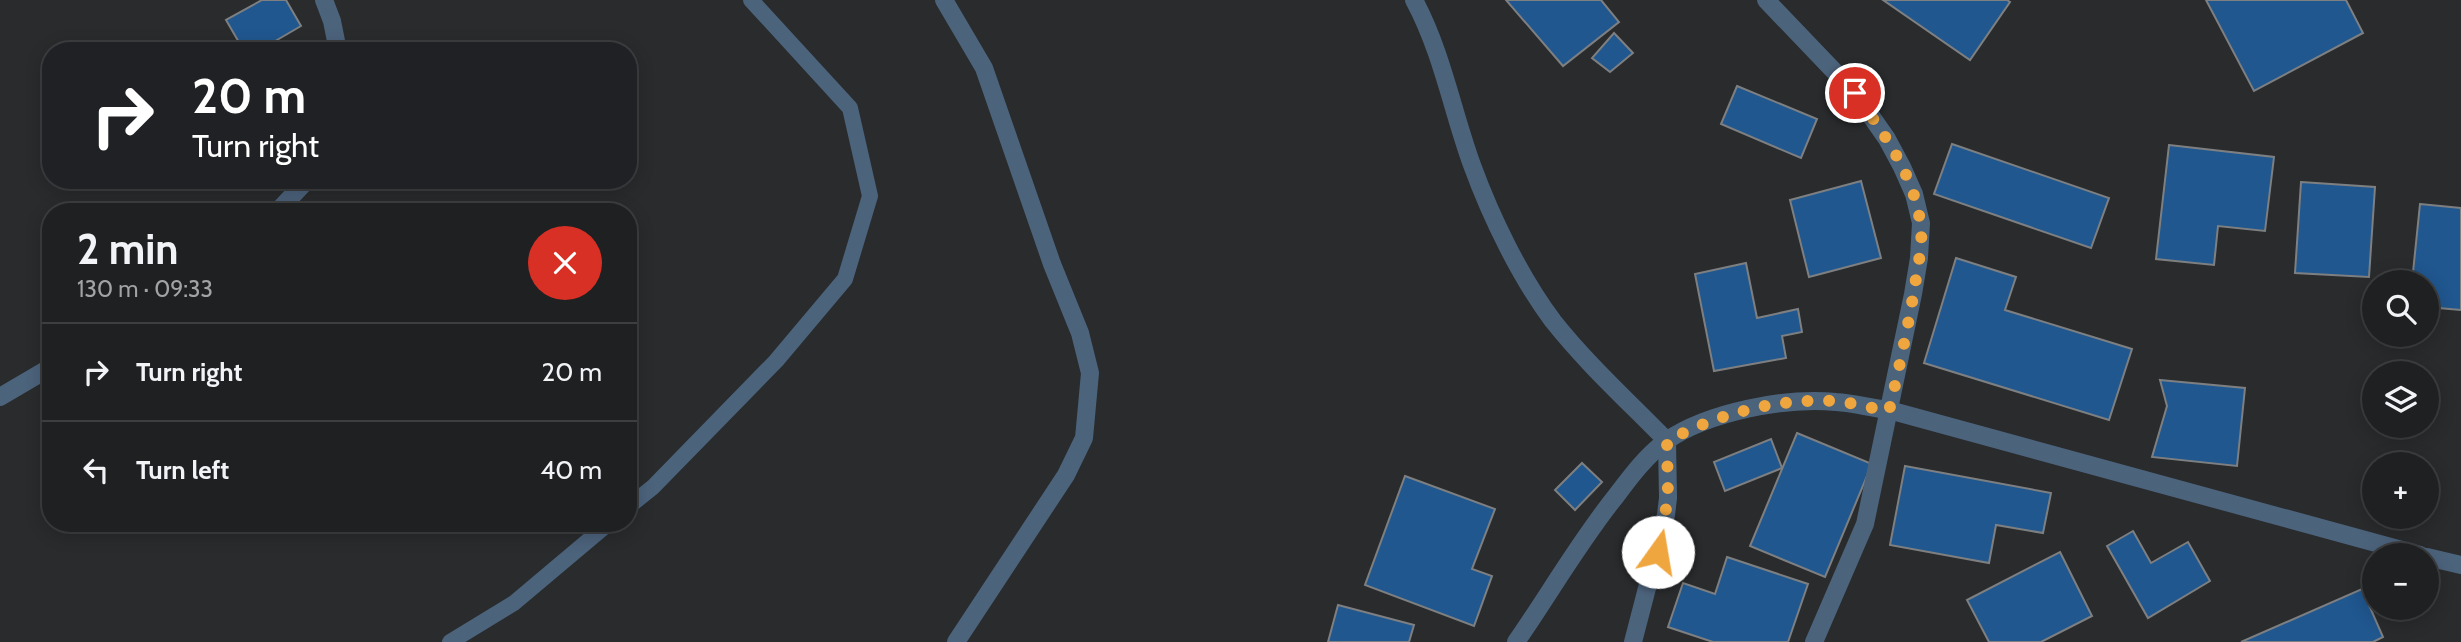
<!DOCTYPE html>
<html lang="en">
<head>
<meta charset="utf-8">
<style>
  body { margin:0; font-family:Cabin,sans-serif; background:#2c2d2f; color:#f1f3f6; height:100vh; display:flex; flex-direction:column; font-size:26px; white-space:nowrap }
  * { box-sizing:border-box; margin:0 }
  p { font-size:23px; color:#a1a3a5 }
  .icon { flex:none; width:38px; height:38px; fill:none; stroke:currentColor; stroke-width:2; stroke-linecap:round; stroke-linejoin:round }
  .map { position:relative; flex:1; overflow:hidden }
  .details { position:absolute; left:42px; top:203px; width:595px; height:329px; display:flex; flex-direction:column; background:#1f2022; border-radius:28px; box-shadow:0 4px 18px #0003,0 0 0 2px #3c3e40 }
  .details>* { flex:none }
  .banner { position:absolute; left:42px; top:42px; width:595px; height:147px; border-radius:28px; box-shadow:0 4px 18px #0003,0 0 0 2px #3c3e40; background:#202124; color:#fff; overflow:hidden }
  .controls { position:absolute; left:2362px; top:270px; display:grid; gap:14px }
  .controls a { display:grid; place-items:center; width:77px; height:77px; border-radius:50%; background:#1f2022; box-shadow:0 4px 18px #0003,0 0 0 2px #3c3e40; font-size:35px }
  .pin { position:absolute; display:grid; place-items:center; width:60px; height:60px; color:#fff; margin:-30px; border:4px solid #fff; border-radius:50%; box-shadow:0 2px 7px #0007 }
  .me { position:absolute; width:77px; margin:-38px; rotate:13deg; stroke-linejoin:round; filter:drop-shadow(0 0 5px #0008) }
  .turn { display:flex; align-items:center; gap:24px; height:147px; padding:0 35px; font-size:32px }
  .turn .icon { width:91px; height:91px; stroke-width:2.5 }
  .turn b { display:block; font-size:49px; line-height:60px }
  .round { display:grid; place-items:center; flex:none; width:74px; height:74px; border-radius:37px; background:#2c2d2f }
  .headline { display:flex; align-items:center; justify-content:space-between; height:119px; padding:0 35px }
  h1 { font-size:42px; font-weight:700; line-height:52px }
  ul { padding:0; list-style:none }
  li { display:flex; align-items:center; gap:21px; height:98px; padding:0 35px; border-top:2px solid #3c3e40 }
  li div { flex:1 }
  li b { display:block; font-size:26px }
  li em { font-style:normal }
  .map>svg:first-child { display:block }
  .building { fill:#20578f; stroke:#7d7f81; stroke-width:2 }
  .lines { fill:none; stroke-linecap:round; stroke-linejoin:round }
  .service { stroke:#4c637c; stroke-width:16 }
  .minor { stroke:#4c637c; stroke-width:18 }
  .route { stroke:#f0a63e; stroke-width:12; stroke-dasharray:0 21.6 }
</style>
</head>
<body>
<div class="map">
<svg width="2461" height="642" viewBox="0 0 2461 642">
  <rect width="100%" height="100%" fill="#292b2d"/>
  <g class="building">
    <path d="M262 0H286L301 26 258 51H244L226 20Z"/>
    <path d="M1506 0H1601L1619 22 1563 66Z"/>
    <path d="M1883 0H2007L2010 2 1970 60Z"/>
    <path d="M2206 0H2346L2363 33 2254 91Z"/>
    <path d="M1614 33 1633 53 1610 72 1592 58Z"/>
    <path d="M1737 86 1817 119 1801 158 1721 124Z"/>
    <path d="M1952 144 2109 198 2091 248 1934 194Z"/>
    <path d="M2169 145 2274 157 2265 231 2218 226 2214 265 2156 259Z"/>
    <path d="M1861 181 1881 258 1809 277 1790 200Z"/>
    <path d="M2301 182 2375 187 2369 277 2295 273Z"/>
    <path d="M2420 204 2461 208V310L2427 307V282H2412Z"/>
    <path d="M1956 258 2016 277 2005 310 2132 349 2109 420 1924 363Z"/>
    <path d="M1746 263 1757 318 1798 309 1802 332 1782 336 1786 358 1714 371 1695 274Z"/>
    <path d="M2160 380 2245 388 2237 466 2152 457 2167 406Z"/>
    <path d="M1797 433 1872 464 1825 577 1750 546Z"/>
    <path d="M1771 439 1782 468 1725 491 1714 462Z"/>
    <path d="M1582 463 1602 482 1575 510 1555 490Z"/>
    <path d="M1905 466 2051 493 2043 533 1996 525 1989 563 1890 545Z"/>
    <path d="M1405 476 1495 509 1472 569 1492 576 1474 626 1365 585Z"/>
    <path d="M2133 531 2151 563 2188 542 2210 581 2148 618 2107 546Z"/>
    <path d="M2060 552 2092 616 2041 642H1989L1967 600Z"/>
    <path d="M1727 557 1808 584 1788 642H1713L1668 627 1683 583 1715 594Z"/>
    <path d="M2362 589 2383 637 2373 642H2241Z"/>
    <path d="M1338 605 1414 625 1409 642H1328Z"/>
  </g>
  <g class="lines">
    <g class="service">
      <path d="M628 507 653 487 776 361 845 279 870 196 850 108 751 0"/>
      <path d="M450 642 514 603 609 523"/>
    </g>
    <g class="minor">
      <path d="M324 0 332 21 338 51"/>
      <path d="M944 0 984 68 1052 264 1080 333 1090 373 1084 438 1066 475 956 642"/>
      <path d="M1414 0C1442 52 1452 110 1472 165 1491 217 1520 277 1553 321 1587 364 1629 402 1667 441L1668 498 1666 515 1633 642"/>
      <path d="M1766 0 1855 93 1887 139 1902 167 1914 194 1921 223 1919 258 1913 294 1865 524 1814 642"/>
      <path d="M277 212 307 180"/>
      <path d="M0 397 51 367"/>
      <path d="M2427 557 2461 565"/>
      <path d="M1516 642C1550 593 1579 542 1616 496 1631 476 1646 456 1666 441 1708 412 1785 397 1836 402 1854 403 1871 408 1889 410L2420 555"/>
    </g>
  </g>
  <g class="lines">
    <path class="route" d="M1658 552 1668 498 1667 441C1719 414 1775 398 1835 401 1853 403 1871 408 1889 411 1899 369 1908 327 1915 285 1918 264 1924 241 1920 221 1913 173 1882 131 1855 93"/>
  </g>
</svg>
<div class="controls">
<a><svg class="icon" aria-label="search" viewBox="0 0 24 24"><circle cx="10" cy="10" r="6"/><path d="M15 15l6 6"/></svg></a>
<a><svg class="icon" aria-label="layers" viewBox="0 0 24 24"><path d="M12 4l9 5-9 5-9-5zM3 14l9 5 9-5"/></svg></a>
<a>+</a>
<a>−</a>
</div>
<div class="pin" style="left:1855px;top:93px;background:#d93025"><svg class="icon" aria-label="arrive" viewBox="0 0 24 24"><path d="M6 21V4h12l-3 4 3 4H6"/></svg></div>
<svg class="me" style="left:1658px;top:552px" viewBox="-20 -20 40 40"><circle r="19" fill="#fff"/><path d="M0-13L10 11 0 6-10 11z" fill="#f0a63e"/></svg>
<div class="banner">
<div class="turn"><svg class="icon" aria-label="right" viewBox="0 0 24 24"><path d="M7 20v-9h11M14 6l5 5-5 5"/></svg><div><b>20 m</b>Turn right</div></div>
</div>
<section class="details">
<div class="headline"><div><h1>2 min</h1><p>130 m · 09:33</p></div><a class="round" style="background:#d93025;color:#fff"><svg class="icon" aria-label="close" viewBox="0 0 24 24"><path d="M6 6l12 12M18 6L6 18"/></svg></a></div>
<ul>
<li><svg class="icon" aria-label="right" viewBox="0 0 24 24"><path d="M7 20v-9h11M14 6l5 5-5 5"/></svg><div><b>Turn right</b></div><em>20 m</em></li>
<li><svg class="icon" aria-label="left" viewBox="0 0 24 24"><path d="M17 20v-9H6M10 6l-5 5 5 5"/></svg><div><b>Turn left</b></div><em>40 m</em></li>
</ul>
</section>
</div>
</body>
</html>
